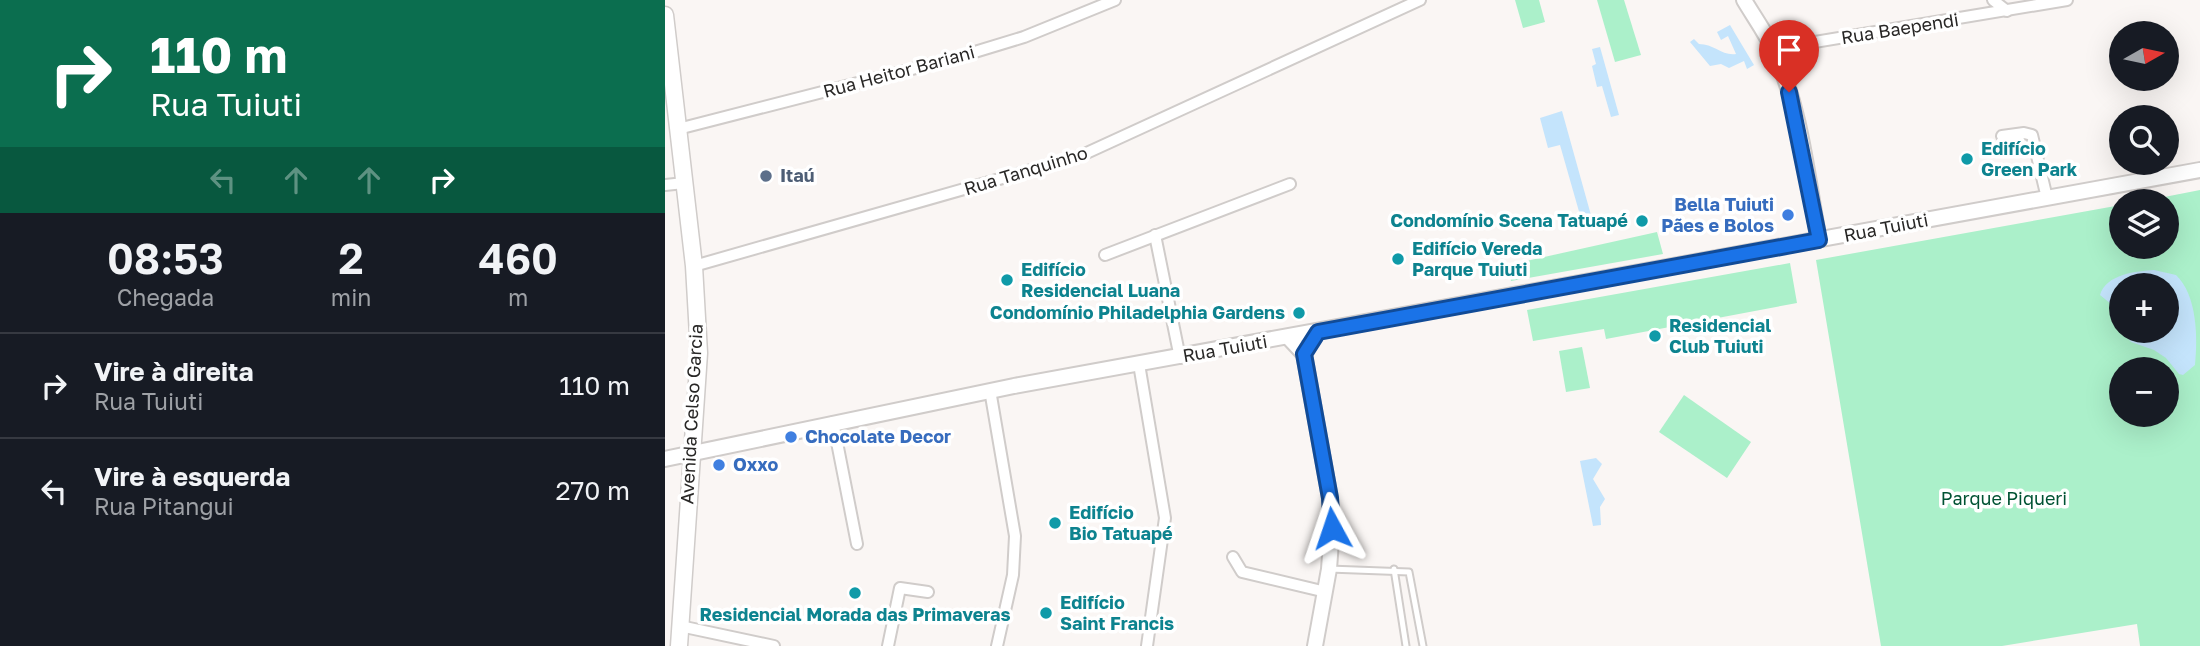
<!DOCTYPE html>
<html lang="pt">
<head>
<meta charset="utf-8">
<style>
  body { margin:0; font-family:"Golos Text",sans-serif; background:#20242c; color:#f1f3f6; height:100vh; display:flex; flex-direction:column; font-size:26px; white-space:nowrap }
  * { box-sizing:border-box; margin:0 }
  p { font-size:23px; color:#9ea1a6 }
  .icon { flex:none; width:38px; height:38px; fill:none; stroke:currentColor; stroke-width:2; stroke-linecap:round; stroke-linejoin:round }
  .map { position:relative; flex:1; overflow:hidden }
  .panel { display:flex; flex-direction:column; background:#171b24; width:665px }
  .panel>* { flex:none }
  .guide { background:#0b6e4f; color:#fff; overflow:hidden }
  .needle { width:46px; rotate:81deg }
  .buttons { position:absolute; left:1444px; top:21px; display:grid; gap:14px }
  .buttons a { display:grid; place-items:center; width:70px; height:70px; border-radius:50%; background:#171b24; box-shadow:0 7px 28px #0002; font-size:35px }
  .pin { position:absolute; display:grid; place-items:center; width:60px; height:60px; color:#fff; margin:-72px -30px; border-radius:50% 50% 50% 0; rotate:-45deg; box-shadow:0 0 7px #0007 }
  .pin .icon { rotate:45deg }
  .me { position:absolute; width:77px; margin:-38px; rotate:355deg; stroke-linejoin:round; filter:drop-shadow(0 0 5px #0008) }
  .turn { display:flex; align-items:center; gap:24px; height:147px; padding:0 35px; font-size:32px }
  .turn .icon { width:91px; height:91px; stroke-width:2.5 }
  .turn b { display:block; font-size:49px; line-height:60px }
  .lanes { display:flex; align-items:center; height:66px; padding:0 35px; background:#0003; justify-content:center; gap:35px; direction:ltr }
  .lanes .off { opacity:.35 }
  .eta { display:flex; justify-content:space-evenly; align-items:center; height:119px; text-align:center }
  .eta b { font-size:42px; font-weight:600; line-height:49px }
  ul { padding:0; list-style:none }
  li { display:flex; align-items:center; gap:21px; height:105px; padding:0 35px; border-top:2px solid #363941 }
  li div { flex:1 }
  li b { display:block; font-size:26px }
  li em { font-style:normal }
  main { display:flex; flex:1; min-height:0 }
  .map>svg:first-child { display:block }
  .green { fill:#abf0ca; fill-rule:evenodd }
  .water { fill:#c4e4fc }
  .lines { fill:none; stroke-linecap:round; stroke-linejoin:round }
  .service-casing { stroke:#d0ccca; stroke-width:9 }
  .minor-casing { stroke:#d0ccca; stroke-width:14 }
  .tertiary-casing { stroke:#d0ccca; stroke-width:18 }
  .secondary-casing { stroke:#d0ccca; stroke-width:19 }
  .service { stroke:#fff; stroke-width:5 }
  .minor { stroke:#fff; stroke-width:10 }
  .tertiary { stroke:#fff; stroke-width:14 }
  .secondary { stroke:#fff; stroke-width:16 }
  .route-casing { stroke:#114b97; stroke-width:18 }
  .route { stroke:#1a73e8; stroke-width:12 }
  .culture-dot { fill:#0f9aa8; stroke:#fff; stroke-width:2.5 }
  .service-dot { fill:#5c6f8a; stroke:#fff; stroke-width:2.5 }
  .shop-dot { fill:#3f7fe0; stroke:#fff; stroke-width:2.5 }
  .labels { text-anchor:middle; stroke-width:7; stroke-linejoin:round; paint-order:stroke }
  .street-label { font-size:18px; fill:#282726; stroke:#fff }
  .culture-label { font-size:18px; font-weight:bold; fill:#0d838f; stroke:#fff; text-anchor:start }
  .service-label { font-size:18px; font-weight:bold; fill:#4e5e75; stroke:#fff; text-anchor:start }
  .shop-label { font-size:18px; font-weight:bold; fill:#366cbe; stroke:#fff; text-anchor:start }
  .park-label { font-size:18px; fill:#005233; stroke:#fff }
</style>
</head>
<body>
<main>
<section class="panel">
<div class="guide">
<div class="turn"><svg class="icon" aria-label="right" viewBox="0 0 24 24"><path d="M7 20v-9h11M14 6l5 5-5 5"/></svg><div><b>110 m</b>Rua Tuiuti</div></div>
<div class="lanes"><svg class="icon off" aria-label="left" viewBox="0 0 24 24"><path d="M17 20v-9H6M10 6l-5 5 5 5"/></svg><svg class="icon off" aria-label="ahead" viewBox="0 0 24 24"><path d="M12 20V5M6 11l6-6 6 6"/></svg><svg class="icon off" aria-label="ahead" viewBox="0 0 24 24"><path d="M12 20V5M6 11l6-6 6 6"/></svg><svg class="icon" aria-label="right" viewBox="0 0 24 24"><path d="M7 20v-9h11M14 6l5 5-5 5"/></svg></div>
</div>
<div class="eta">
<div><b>08:53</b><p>Chegada</p></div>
<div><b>2</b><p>min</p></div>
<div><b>460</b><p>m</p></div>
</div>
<ul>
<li><svg class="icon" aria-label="right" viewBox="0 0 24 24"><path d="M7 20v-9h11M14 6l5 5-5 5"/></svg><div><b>Vire à direita</b><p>Rua Tuiuti</p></div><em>110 m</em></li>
<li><svg class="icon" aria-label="left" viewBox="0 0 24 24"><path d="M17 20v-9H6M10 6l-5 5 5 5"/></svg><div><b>Vire à esquerda</b><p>Rua Pitangui</p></div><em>270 m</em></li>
</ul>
</section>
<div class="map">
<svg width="1535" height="646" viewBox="0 0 1535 646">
  <rect width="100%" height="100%" fill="#faf6f4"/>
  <g class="green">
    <path d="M850 0H874L880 22 858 28Z"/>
    <path d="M932 0H959L976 55 950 62Z"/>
    <path d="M1535 190V646H1475L1472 624 1337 646H1216L1151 260 1456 205V247H1502V201H1479ZM1456 285H1502V331H1456ZM1456 369H1502V415H1456Z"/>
    <path d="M992 232 998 254 846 281 843 265Z"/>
    <path d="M1125 263 1132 303 941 339 939 329 868 341 862 310Z"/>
    <path d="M917 347 925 388 901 392 894 351Z"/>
    <path d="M1019 395 1086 442 1062 478 994 432Z"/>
  </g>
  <g class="water">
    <path d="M1065 25 1089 65 1082 69 1079 61 1064 68 1056 64 1045 66 1025 42 1029 39 1034 44C1049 44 1057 56 1071 54L1063 36 1056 40 1052 32Z"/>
    <path d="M935 47 954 115 946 117 937 86 932 87 927 66 931 64 927 49Z"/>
    <path d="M897 111 929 226 919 229 895 145 883 148 875 118Z"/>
    <path d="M1489 270 1511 275C1532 295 1533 337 1530 365L1518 375 1514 374 1501 358 1489 350 1466 342 1457 331H1502V285H1456V326L1451 308 1435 295C1441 274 1472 271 1489 270Z"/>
    <path d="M931 458 937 464 928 479 940 499 935 507 936 525 928 526 915 461Z"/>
  </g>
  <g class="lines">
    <g class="service-casing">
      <g id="service">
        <path d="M664 569 744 572 758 646"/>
        <path d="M729 569 741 646"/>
      </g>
    </g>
    <g class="minor-casing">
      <g id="minor">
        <path d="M1328 0 1342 11"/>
        <path d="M1108 49 1402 0"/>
        <path d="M13 129 290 58 359 37 450 0"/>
        <path d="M1337 136 1359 133 1367 135 1382 198"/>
        <path d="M0 185 19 183"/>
        <path d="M490 235 515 358"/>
        <path d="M440 255 625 184"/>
        <path d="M29 266 415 156 755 0"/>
        <path d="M474 364 500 518 482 646"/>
        <path d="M325 390 350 536 348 575 332 646"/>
        <path d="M168 422 192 544"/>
        <path d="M568 557 577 572 661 592"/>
        <path d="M15 626 109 646"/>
        <path d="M223 646 235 588 263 592"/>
      </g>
    </g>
    <g class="tertiary-casing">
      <g id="tertiary">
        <path d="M1079 0C1089 17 1101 33 1109 51 1136 109 1142 178 1154 240"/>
        <path d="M623 337 639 354 665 498 667 528 664 569 650 646"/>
        <path d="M0 459 349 386 1535 170"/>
      </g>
    </g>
    <g class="secondary-casing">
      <path id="secondary" d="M0 15 29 266 34 353 14 646"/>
    </g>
    <use href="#service" class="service"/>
    <use href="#minor" class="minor"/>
    <use href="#tertiary" class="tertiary"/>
    <use href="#secondary" class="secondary"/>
  </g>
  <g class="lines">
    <g class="route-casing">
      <path id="route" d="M667 528 665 498 639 354 653 332 1154 240 1124 92"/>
    </g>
    <use href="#route" class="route"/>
  </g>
  <g class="culture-dot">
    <circle cx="1302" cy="159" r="7"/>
    <circle cx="977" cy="221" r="7"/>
    <circle cx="733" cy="259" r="7"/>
    <circle cx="342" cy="280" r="7"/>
    <circle cx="634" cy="313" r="7"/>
    <circle cx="990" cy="336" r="7"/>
    <circle cx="390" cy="523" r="7"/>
    <circle cx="190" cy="593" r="7"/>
    <circle cx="381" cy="613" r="7"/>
  </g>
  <circle class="service-dot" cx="101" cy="176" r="7"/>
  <g class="shop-dot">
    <circle cx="1123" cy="215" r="7"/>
    <circle cx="126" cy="437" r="7"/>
    <circle cx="54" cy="465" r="7"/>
  </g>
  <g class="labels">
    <g class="street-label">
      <text transform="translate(1235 29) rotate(-9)" y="6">Rua Baependi</text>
      <text transform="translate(234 72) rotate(-15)" y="6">Rua Heitor Bariani</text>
      <text transform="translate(361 171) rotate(-17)" y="6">Rua Tanquinho</text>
      <text transform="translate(1221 228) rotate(-11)" y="6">Rua Tuiuti</text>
      <text transform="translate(560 349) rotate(-10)" y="6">Rua Tuiuti</text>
      <text transform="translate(27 414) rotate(-87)" y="6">Avenida Celso Garcia</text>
    </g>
    <g class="culture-label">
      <text x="1316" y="155">Edifício<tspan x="1316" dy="21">Green Park</tspan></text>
      <text x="963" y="227" text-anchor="end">Condomínio Scena Tatuapé</text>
      <text x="747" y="255">Edifício Vereda<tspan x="747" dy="21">Parque Tuiuti</tspan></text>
      <text x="356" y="276">Edifício<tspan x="356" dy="21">Residencial Luana</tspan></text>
      <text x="620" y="319" text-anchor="end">Condomínio Philadelphia Gardens</text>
      <text x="1004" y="332">Residencial<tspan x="1004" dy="21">Club Tuiuti</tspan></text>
      <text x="404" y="519">Edifício<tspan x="404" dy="21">Bio Tatuapé</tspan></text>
      <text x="395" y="609">Edifício<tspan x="395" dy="21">Saint Francis</tspan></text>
      <text x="190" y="621" text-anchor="middle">Residencial Morada das Primaveras</text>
    </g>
    <g class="service-label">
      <text x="115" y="182">Itaú</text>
    </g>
    <g class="shop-label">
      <text x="1109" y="211" text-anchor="end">Bella Tuiuti<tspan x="1109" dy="21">Pães e Bolos</tspan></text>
      <text x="140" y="443">Chocolate Decor</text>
      <text x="68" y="471">Oxxo</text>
    </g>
    <g class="park-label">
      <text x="1339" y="505">Parque Piqueri</text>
    </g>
  </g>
</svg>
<div class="buttons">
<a><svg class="needle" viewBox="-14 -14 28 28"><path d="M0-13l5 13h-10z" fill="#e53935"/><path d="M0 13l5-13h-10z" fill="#9ea1a6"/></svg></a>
<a><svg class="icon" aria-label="search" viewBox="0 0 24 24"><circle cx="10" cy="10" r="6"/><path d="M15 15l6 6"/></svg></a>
<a><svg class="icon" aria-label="layers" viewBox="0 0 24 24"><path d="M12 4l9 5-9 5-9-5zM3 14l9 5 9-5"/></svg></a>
<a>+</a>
<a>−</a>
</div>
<div class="pin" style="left:1124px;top:92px;background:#d93025"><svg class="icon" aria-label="arrive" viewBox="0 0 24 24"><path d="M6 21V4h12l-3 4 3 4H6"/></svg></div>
<svg class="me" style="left:667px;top:528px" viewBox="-20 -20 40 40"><path d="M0-17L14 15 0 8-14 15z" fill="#1a73e8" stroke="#fff" stroke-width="4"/></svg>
</div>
</main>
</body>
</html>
